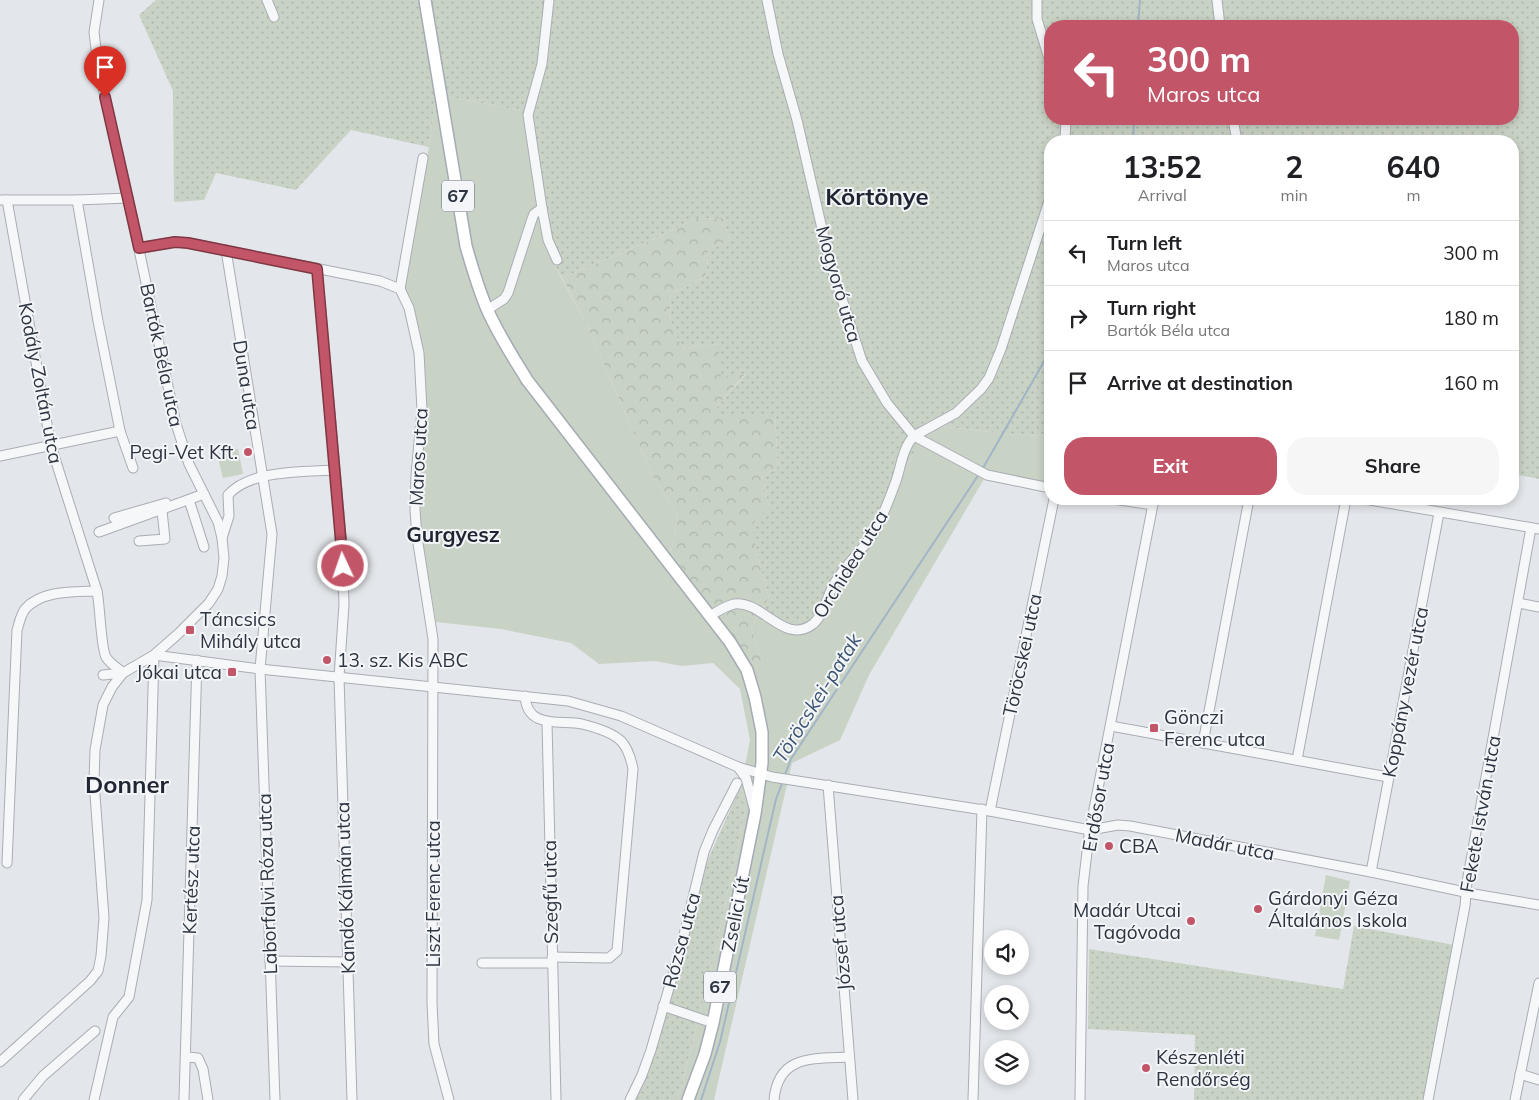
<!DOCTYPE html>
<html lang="en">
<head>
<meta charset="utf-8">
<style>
  body { margin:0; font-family:Mulish,sans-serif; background:#f6f6f6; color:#202124; height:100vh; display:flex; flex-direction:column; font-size:19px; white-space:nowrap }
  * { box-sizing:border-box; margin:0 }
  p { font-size:16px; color:#757577 }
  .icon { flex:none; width:28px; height:28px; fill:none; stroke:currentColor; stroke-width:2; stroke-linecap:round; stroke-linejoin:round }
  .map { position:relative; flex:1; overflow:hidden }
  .details { position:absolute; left:1044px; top:135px; width:475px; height:370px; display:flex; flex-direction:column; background:#fff; border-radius:20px; box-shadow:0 2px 8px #0003 }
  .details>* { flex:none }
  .hud { position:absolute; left:1044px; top:20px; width:475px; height:105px; border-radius:20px; box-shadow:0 2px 8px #0003; background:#c35568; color:#fff; overflow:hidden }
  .buttons { position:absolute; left:984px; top:930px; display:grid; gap:10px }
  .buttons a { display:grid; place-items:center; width:45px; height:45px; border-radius:50%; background:#fff; box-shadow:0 2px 8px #0003; font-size:25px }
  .pin { position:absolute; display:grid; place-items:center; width:42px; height:42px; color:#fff; margin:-51px -21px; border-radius:50% 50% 50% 0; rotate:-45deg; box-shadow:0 0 5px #0007 }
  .pin .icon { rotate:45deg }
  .me { position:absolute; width:55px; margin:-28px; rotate:357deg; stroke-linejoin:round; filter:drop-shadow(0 0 4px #0008) }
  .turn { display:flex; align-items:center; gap:18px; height:105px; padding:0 20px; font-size:22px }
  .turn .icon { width:65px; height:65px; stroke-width:2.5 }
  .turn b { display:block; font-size:35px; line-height:42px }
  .eta { display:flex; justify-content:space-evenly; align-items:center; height:85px; text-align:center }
  .eta b { font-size:30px; font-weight:700; line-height:35px }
  .cta { display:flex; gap:10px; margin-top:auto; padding:10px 20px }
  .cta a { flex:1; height:58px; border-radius:20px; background:#c35568; color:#fff; font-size:20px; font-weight:700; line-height:58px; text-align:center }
  .cta a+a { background:#f6f6f6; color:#202124 }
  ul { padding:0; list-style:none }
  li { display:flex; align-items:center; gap:15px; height:65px; padding:0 20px; border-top:1px solid #e0e0e0 }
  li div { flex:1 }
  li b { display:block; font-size:19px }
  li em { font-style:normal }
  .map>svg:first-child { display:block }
  .grass { fill:#c9d3c5 }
  .forest { fill:url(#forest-crowns) }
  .park { fill:url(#park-dots); fill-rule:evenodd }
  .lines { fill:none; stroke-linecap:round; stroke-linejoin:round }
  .stream { stroke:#a2b5c7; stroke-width:2 }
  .minor-casing { stroke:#a9adb4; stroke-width:11 }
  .major-casing { stroke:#a4abb5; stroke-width:14 }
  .minor { stroke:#f6f7f9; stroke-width:9 }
  .major { stroke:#fff; stroke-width:11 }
  .route-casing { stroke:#7f3744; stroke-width:12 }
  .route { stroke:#c35568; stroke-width:9 }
  .poi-dot { fill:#c35568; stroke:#f3f5f8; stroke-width:2 }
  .labels { text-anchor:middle; stroke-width:4; stroke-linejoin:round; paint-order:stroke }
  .shield { fill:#f3f5f8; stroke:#686f78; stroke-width:1 }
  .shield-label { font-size:18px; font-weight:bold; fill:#2d3541 }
  .street-label { font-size:19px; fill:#2d3541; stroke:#f3f5f8 }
  .poi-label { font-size:19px; fill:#2d3541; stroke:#f3f5f8; text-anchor:start }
  .water-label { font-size:20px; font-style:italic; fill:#3a5471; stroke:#f3f5f8 }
  .quarter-label { font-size:21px; font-weight:bold; fill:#1f2632; stroke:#f3f5f8 }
  .district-label { font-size:24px; font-weight:bold; fill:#1f2632; stroke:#f3f5f8 }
</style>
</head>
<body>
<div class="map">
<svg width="1539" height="1100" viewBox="0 0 1539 1100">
  <defs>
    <pattern id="forest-crowns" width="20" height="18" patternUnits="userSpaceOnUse" patternTransform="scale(1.25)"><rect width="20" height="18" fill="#c9d3c5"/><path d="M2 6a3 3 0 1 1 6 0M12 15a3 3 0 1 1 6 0" fill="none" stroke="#adb6aa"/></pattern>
    <pattern id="park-dots" width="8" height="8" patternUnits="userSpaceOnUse" patternTransform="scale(1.25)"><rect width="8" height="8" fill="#c9d3c5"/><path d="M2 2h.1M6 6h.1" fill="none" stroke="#adb6aa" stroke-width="1.8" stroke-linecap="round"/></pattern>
  </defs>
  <rect width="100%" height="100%" fill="#e3e6ea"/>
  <g class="grass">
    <path d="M436 94 522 111 545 248 585 321 653 477 678 517 671 552 764 668 751 627 761 611 812 619 833 574 879 519 926 430 933 425 1005 434 1050 436V466L1045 492 984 479 869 675 840 740 792 763 714 1100H676L682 1085 713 961 745 811 741 786 750 740 740 689 713 663 682 666 655 661 599 664 571 643 501 629 436 622 421 535 420 475 425 411 423 351 414 309 403 288 429 147Z"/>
    <path d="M238 449 243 474 223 478 217 454Z"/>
    <path d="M1326 875 1350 881 1339 940 1315 936Z"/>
  </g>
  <path class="forest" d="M723 218 730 240 709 248 706 276 670 295 671 323 683 348 718 344 746 373 717 406 775 415 778 467 762 476 769 507 756 550 769 598 751 627 764 668 760 674 716 617 671 552 678 517 653 477 585 321 562 278 658 237 695 219Z"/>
  <g class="park">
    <path d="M156 0H1539V479L1513 474 1512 141H1050V436L1005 434 934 425 926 430 879 519 833 574 812 619 787 623 761 611 769 598 756 550 752 524 769 507 762 476 778 467 775 415 722 416 717 406 746 374 721 379 718 344 682 348 671 323 670 295 706 276 709 248 730 240 723 218 695 219 658 237 562 278 545 248 522 111 436 94 429 147 351 130 296 190 216 173 204 200 174 202 173 91 139 15ZM1050 26H1512V119H1050Z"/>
    <path d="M741 786 745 811 713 961 682 1085 676 1100H625L640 1074 709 857Z"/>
    <path d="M1354 926 1454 945 1423 1100H1194L1195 1035 1088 1029 1089 949 1343 989Z"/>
  </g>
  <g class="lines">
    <g class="stream">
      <path d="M1138 26 1140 0"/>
      <path d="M1133 141 1134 119"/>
      <path d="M983 468 1050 351"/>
      <path d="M784 777 791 759 979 474"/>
      <path d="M701 1100 720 1042 776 799 783 781"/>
    </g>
    <g class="minor-casing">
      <g id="minor">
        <path d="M267 0 274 17"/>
        <path d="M767 0 778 54 797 120 829 259 862 361 887 403 914 436 987 475 1050 488"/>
        <path d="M1037 0V19L1050 62"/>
        <path d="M1217 0 1220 26"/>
        <path d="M1233 119 1237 141"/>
        <path d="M1065 141 1066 119"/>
        <path d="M0 200H77L128 198"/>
        <path d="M7 200 51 446 97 591C100 605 101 649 106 657 110 664 118 668 123 673"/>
        <path d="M77 200 98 321 120 431 133 468"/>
        <path d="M542 208 548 240 557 260"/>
        <path d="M139 248 175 242 189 243 380 281 400 289 409 308 419 353 422 410 416 475 415 510 417 537 433 639 432 1003 434 1044 449 1100"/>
        <path d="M226 250 272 534 260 669 275 1100"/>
        <path d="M317 269 342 547 344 604 339 677 352 1100"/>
        <path d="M400 289 423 158"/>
        <path d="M487 310 504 299 508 293 532 219 534 214 542 208 528 115 542 64 549 0"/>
        <path d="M0 456 120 431"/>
        <path d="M1113 499 1153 505"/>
        <path d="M1364 499 1539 529"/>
        <path d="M189 500 204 547"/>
        <path d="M114 518 166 503"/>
        <path d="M99 532 204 494"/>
        <path d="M222 538 229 516 228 495C249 470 302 472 334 470"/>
        <path d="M139 541 165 539 162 511"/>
        <path d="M1518 603 1539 607"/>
        <path d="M710 616C718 611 725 606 734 604 763 600 784 646 813 624 824 615 827 596 834 584 846 562 869 546 879 523 885 510 891 495 896 481 901 466 903 447 914 436L956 413 981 389 989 378 1001 349 1050 198"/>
        <path d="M154 655 260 669 568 701 621 716 738 767 772 777 990 811 1090 830 1118 825 1130 826 1371 872 1474 894 1539 905"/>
        <path d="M103 675 123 673"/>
        <path d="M525 696C527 729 559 720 582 724 594 727 612 732 621 741 628 748 631 759 633 769L617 951 609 958 552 957"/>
        <path d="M547 722 556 1100"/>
        <path d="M1111 726 1388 777"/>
        <path d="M1203 743 1249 499"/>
        <path d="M1297 760 1346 499"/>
        <path d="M738 767 746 778 754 808"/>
        <path d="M828 785 853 1100"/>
        <path d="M990 811 1054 499"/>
        <path d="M7 863 17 630C19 624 21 613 26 608 43 590 74 592 97 591"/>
        <path d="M1371 872 1439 513"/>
        <path d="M270 961 348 962"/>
        <path d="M482 963H552"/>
        <path d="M663 1006 713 1023"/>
        <path d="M187 1057 198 1058 203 1069 208 1100"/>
        <path d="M0 1062 90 981 98 971 101 956 104 918 94 781 95 750 103 705 112 687 123 673 154 655 178 634 209 603 218 589 222 576 224 558 222 538 218 522 189 464 176 424 128 198 98 66 94 32 99 0"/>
        <path d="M1520 1074 1539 1080"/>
        <path d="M23 1100 43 1076 95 1031"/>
        <path d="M94 1100 113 1017 129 997 147 900 154 655"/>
        <path d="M184 1100 197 660"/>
        <path d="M630 1100 642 1075 651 1050 682 943 704 852 713 830 737 783"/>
        <path d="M774 1100C778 1054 814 1059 849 1057"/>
        <path d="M973 1100 982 809"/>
        <path d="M1080 1100 1083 886 1089 835 1154 499"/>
        <path d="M1428 1100 1465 906 1467 882 1531 528"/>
        <path d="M1515 1100 1539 983"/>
      </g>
    </g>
    <g class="major-casing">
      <path id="major" d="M425 0 466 246C472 267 478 288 487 309 498 334 513 357 527 380L730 642 747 670 755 697 762 732V763L755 814 713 1023 705 1054 688 1100"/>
    </g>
    <use href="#minor" class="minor"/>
    <use href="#major" class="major"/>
  </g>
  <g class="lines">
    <g class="route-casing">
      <path id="route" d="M105 97 139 248 175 242 188 243 317 269 343 566"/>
    </g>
    <use href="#route" class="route"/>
  </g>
  <g class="poi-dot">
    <circle cx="248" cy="452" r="5"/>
    <rect x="185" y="625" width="10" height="10" rx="2.5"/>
    <circle cx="327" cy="660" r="5"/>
    <rect x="227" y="667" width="10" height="10" rx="2.5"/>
    <rect x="1149" y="723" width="10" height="10" rx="2.5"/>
    <circle cx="1109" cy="846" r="5"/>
    <circle cx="1258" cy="909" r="5"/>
    <circle cx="1191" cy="921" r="5"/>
    <circle cx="1146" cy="1068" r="5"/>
  </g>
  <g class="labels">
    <g class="shield">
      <rect x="442" y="180.5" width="32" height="31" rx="4"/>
      <rect x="704" y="971.5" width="32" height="31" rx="4"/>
    </g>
    <g class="shield-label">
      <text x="458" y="202">67</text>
      <text x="720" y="993">67</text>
    </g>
    <g class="street-label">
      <text transform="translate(839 284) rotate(74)" y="7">Mogyoró utca</text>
      <text transform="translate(162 355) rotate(78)" y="7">Bartók Béla utca</text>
      <text transform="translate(41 383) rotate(79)" y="7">Kodály Zoltán utca</text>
      <text transform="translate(247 385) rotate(81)" y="7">Duna utca</text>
      <text transform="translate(418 457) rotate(-87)" y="7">Maros utca</text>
      <text transform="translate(850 564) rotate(-58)" y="7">Orchidea utca</text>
      <text transform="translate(1022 655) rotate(-78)" y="7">Töröcskei utca</text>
      <text transform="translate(1405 692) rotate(-79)" y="7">Koppány vezér utca</text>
      <text transform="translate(1098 797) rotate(-80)" y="7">Erdősor utca</text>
      <text transform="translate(1480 814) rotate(-80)" y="7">Fekete István utca</text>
      <text transform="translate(1225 844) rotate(11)" y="7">Madár utca</text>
      <text transform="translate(191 880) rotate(-88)" y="7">Kertész utca</text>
      <text transform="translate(267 884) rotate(-92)" y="7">Laborfalvi Róza utca</text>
      <text transform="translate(345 888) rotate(-92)" y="7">Kandó Kálmán utca</text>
      <text transform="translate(550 892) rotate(-91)" y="7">Szegfű utca</text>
      <text transform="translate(433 894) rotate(-90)" y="7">Liszt Ferenc utca</text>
      <text transform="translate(735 914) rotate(-79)" y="7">Zselici út</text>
      <text transform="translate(681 940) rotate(-75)" y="7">Rózsa utca</text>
      <text transform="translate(840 943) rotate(-95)" y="7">József utca</text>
    </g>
    <g class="poi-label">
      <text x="238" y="459" text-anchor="end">Pegi-Vet Kft.</text>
      <text x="200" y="626">Táncsics<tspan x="200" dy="22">Mihály utca</tspan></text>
      <text x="337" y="667">13. sz. Kis ABC</text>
      <text x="222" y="679" text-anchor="end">Jókai utca</text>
      <text x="1164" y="724">Gönczi<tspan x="1164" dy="22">Ferenc utca</tspan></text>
      <text x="1119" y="853">CBA</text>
      <text x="1268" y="905">Gárdonyi Géza<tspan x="1268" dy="22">Általános Iskola</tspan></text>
      <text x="1181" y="917" text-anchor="end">Madár Utcai<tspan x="1181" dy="22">Tagóvoda</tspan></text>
      <text x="1156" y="1064">Készenléti<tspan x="1156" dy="22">Rendőrség</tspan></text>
    </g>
    <g class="water-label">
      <text transform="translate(817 698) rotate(-58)" y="7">Töröcskei-patak</text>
    </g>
    <g class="quarter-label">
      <text x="453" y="542">Gurgyesz</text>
    </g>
    <g class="district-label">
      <text x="877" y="205">Körtönye</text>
      <text x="127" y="793">Donner</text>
    </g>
  </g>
</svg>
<div class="buttons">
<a><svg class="icon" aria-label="sound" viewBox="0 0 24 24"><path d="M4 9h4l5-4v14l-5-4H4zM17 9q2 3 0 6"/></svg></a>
<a><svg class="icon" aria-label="search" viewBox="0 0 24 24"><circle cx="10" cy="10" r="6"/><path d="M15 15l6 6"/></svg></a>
<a><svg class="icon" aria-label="layers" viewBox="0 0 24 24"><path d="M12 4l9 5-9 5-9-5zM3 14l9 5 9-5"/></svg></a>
</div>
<div class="pin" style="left:105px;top:97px;background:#d93025"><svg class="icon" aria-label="arrive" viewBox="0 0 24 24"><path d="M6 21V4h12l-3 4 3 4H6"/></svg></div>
<svg class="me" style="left:343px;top:566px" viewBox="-20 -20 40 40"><circle r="17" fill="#c35568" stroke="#fff" stroke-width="3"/><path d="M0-11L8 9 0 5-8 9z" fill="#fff"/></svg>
<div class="hud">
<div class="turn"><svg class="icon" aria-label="left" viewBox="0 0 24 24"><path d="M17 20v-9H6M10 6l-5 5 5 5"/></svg><div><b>300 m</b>Maros utca</div></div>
</div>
<section class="details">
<div class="eta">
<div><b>13:52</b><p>Arrival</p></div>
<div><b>2</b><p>min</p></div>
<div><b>640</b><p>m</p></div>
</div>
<ul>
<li><svg class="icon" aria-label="left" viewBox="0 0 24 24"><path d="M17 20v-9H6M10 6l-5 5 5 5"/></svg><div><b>Turn left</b><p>Maros utca</p></div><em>300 m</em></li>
<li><svg class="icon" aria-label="right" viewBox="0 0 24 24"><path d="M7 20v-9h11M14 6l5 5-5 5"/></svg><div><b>Turn right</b><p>Bartók Béla utca</p></div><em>180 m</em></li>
<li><svg class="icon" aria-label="arrive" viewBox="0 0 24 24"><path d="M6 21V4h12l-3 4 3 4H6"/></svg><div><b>Arrive at destination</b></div><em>160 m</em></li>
</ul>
<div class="cta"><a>Exit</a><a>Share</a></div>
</section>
</div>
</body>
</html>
